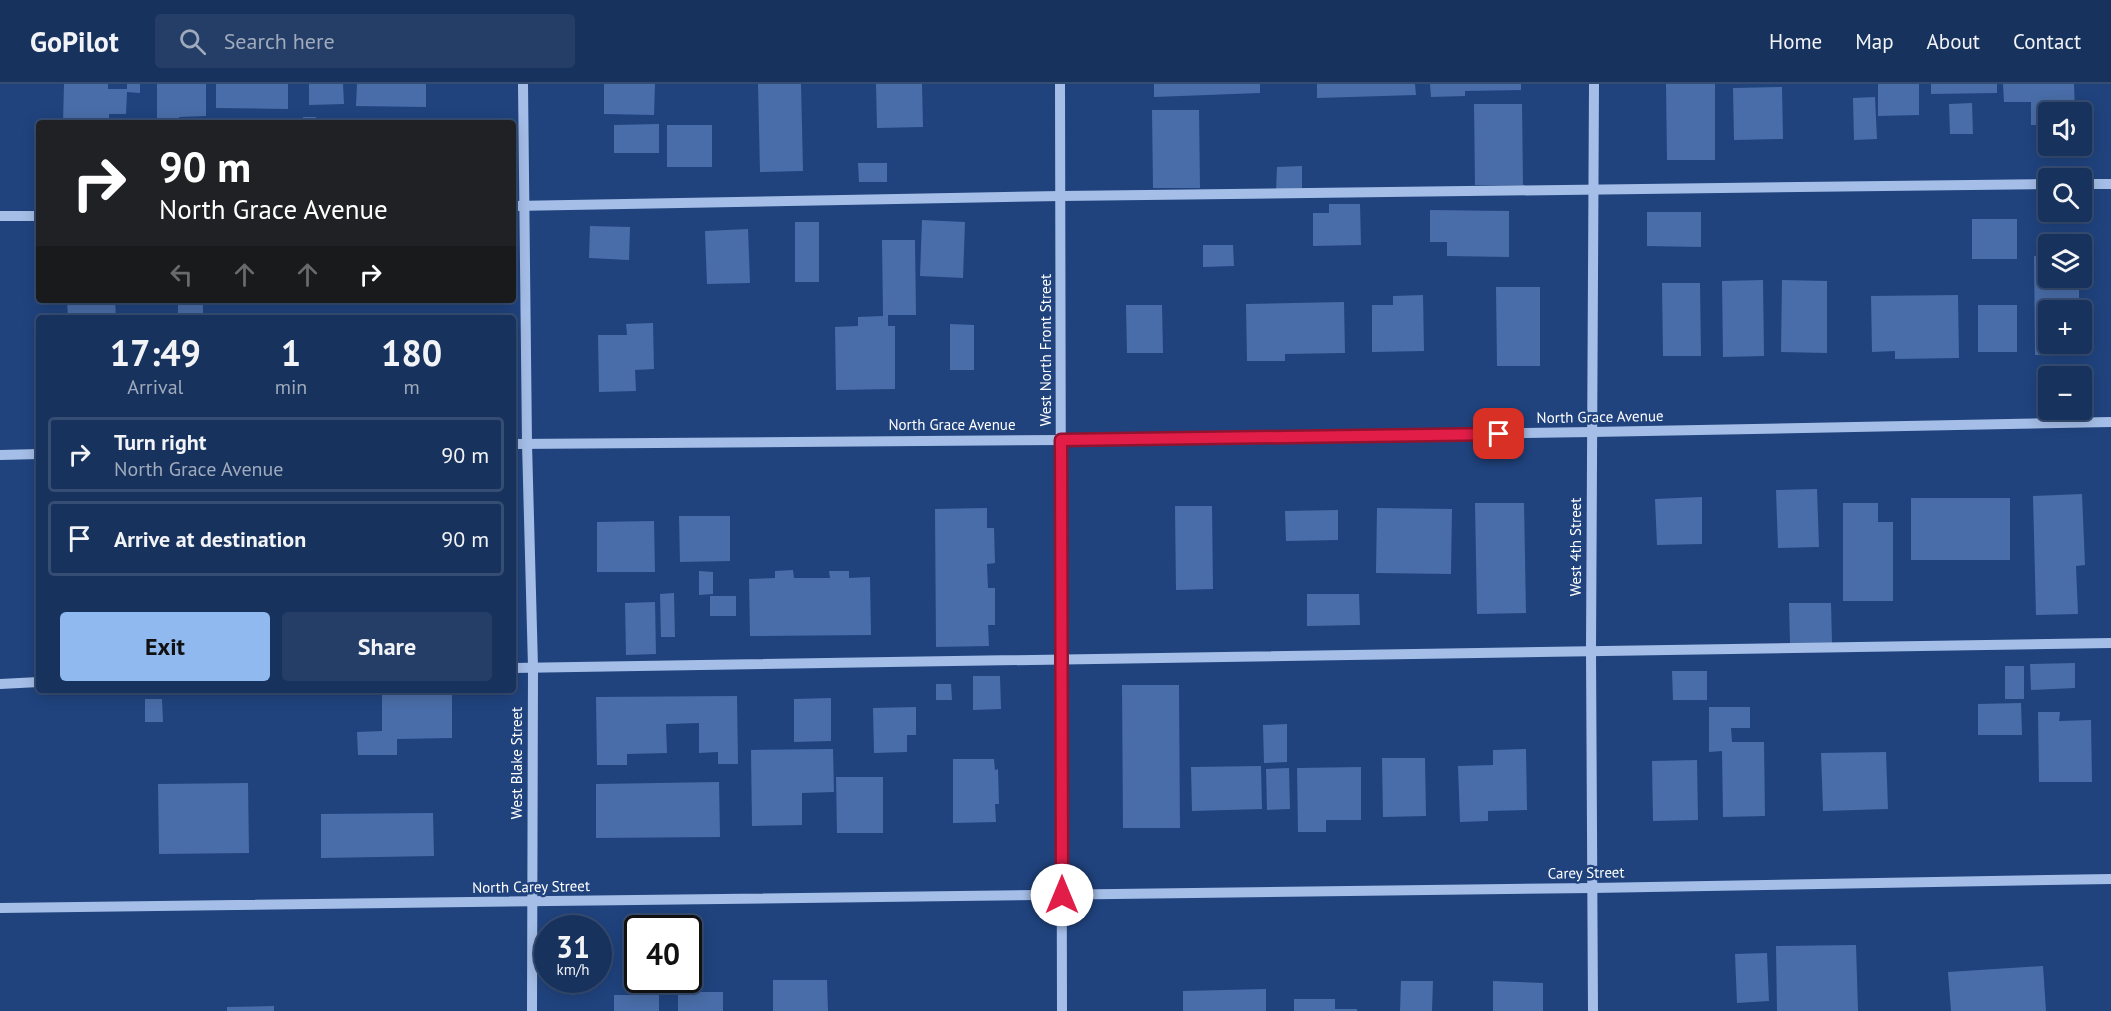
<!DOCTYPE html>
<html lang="en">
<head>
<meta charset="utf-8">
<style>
  body { margin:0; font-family:"PT Sans",sans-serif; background:#253e67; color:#f1f3f6; height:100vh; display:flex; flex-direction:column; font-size:22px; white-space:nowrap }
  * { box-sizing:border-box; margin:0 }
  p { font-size:20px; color:#9faabc }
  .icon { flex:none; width:33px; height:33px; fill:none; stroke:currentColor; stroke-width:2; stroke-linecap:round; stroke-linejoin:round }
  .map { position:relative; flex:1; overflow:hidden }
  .sheet { position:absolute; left:36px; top:231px; width:480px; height:378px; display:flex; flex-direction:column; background:#18325e; border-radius:6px; box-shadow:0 3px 15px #0003,0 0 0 2px #364d73 }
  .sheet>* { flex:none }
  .top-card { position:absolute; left:36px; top:36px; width:480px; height:183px; border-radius:6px; box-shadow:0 3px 15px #0003,0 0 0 2px #364d73; background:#202124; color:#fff; overflow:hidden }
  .buttons { position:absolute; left:2038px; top:18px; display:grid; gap:12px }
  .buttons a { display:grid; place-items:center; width:54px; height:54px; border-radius:6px; background:#18325e; box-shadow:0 3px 15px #0003,0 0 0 2px #364d73; font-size:30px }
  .speed { position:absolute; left:534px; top:831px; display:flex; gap:12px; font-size:30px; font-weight:700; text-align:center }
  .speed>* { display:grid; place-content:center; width:78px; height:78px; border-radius:50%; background:#18325e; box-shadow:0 3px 15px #0003,0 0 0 2px #364d73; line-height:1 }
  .speed small { font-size:15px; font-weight:400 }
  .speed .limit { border:3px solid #111; border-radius:9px; background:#fff; color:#111 }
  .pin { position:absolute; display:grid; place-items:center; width:51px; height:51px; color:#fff; margin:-26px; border-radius:12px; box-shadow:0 3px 9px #0006 }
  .me { position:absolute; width:66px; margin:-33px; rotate:0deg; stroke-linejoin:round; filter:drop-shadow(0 0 4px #0008) }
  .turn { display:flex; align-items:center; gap:21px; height:126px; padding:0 24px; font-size:27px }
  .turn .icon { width:78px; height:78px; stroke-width:2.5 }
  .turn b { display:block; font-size:42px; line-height:51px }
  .lanes { display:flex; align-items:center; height:57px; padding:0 24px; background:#0003; justify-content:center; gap:30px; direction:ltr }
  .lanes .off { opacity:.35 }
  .eta { display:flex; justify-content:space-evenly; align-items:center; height:102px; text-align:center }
  .eta b { font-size:36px; font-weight:700; line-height:42px }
  .button { display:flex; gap:12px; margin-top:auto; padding:12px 24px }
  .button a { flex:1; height:69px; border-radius:6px; background:#90b9f0; color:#111; font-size:24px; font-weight:700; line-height:69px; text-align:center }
  .button a+a { background:#253e67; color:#f1f3f6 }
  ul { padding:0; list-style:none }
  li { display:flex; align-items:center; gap:18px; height:75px; margin:0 12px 9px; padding:0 12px; border:3px solid #364d73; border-radius:6px }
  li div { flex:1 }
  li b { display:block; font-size:22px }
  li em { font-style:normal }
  header { display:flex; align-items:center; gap:36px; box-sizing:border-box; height:84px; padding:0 30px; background:#18325e; border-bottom:2px solid #364d73 }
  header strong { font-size:28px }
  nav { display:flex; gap:33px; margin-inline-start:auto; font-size:21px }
  .search { width:420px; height:54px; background:#253e67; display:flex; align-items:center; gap:15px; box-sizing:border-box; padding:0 21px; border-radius:6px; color:#9faabc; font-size:22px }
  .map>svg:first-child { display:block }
  .building { fill:#496da8 }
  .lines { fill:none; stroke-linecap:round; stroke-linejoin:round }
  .minor { stroke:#a5bee7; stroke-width:10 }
  .route-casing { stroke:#92132f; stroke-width:15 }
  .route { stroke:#e11d48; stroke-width:10 }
  .labels { text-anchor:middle; stroke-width:5; stroke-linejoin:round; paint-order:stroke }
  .street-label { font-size:15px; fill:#fff; stroke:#20437e }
</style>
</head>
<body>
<header>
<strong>GoPilot</strong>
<div class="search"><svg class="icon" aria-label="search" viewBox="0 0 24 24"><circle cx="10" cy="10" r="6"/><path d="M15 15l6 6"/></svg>Search here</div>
<nav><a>Home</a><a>Map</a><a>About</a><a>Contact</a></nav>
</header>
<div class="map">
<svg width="2111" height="927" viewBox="0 0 2111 927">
  <rect width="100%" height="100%" fill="#20437e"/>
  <g class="building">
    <path d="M64 0H108V5H127V0H140V9L127 8 126 30H109V39H63Z"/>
    <path d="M157 0H206V32L179 33 180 39H157Z"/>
    <path d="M216 0H288V25L216 24Z"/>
    <path d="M309 0H343L344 20 309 21Z"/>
    <path d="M357 0H426V23L356 22Z"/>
    <path d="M604 0H655L654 31 604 30Z"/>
    <path d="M758 0H801L803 87 760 88Z"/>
    <path d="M876 0H922L923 43 877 44Z"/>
    <path d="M1154 0H1260V9L1154 13Z"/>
    <path d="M1317 0H1415L1416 11 1317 14Z"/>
    <path d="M1430 0H1521V6L1465 7V12L1431 13Z"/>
    <path d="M1666 0H1715V76H1667Z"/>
    <path d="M1878 0H1919V31L1878 32Z"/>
    <path d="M1931 0H1997V9L1931 10Z"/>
    <path d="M2003 0H2074L2075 28H2049V41H2031V18H2004Z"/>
    <path d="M1782 3 1783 55 1734 56 1733 4Z"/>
    <path d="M1875 13 1877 55 1854 56 1853 14Z"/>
    <path d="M1972 19 1973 50H1950L1949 20Z"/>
    <path d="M1474 20H1522L1523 101H1475Z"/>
    <path d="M1152 26H1199L1200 104H1153Z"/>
    <rect x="303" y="33" width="13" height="6"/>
    <path d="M659 40V69H614V41Z"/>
    <rect x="667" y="41" width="45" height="42"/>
    <path d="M858 79H887V98H859Z"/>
    <path d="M1302 82V107H1276L1277 83Z"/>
    <path d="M1329 120H1360L1361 161 1313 162V129H1329Z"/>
    <path d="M1430 126 1509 127V173L1447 172V158H1430Z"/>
    <path d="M1647 128H1701V163L1647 162Z"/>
    <rect x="1972" y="135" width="45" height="40"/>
    <path d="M922 136 965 138 963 194 920 192Z"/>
    <rect x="795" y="138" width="24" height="60"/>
    <path d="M590 142 630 143 629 176 589 174Z"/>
    <path d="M748 145 750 199 707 200 705 147Z"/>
    <path d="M882 156H915L916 231H888V242H895V305L836 306 835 243 858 242V233L883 232Z"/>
    <path d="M1203 161H1233L1234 182 1203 183Z"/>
    <path d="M2034 172H2049V194H2079V226H2049V260H2079V270L2035 271Z"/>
    <path d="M1763 196 1764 272 1723 273 1722 197Z"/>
    <path d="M1782 196 1827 197V269L1781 268Z"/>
    <path d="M1662 199H1700L1701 272H1663Z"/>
    <path d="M1496 203H1540V282H1497Z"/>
    <path d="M1423 211 1424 267 1372 268V221H1393V212Z"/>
    <path d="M1958 211 1959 274 1895 275V267L1872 268 1871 212Z"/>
    <path d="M67 216H115L116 234H68Z"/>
    <rect x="178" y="216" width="25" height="17"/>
    <path d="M300 216H337V218L300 219Z"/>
    <path d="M1344 218 1345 269 1285 270V277H1247L1246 220Z"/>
    <path d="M1126 221H1162L1163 269H1127Z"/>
    <rect x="1978" y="221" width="39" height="47"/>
    <path d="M175 229V234H144V230Z"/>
    <path d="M653 239 654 285 635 286 636 307 599 308 598 251H627L626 240Z"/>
    <path d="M950 240 974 241V286H950Z"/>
    <path d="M1817 405 1819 463 1778 464 1776 406Z"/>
    <path d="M2082 410 2085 481 2076 482 2078 530 2036 531 2033 412Z"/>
    <path d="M1702 413V460L1657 461 1655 415Z"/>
    <rect x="1911" y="414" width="99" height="62"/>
    <path d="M1475 419H1524L1526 529 1477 530Z"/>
    <path d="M1843 419H1878V438H1893V517H1843Z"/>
    <path d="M1175 422H1212L1213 505 1176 506Z"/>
    <path d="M987 424V444H994L995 479 987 480 988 504H995V541H988L989 562 936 563 935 425Z"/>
    <path d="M1377 424 1452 425 1451 490 1376 489Z"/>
    <path d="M1338 426V456L1286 457 1285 427Z"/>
    <path d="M679 432H730V477L680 478Z"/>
    <path d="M654 437 655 488H597V438Z"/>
    <path d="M793 486 794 494H830L829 487H849V494L870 493 871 551 750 552 749 495 775 494V487Z"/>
    <path d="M699 487 713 488V510L699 511Z"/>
    <path d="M674 509 675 553H661L660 510Z"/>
    <path d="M1307 510H1359L1360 541 1307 542Z"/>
    <rect x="710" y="512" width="26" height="20"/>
    <path d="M655 518 656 570 626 571 625 519Z"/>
    <path d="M1789 519H1831L1832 559H1790Z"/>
    <path d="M2075 579V604L2031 606 2030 580Z"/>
    <rect x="2005" y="582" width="19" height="33"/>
    <path d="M1672 587H1707V616H1673Z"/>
    <path d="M973 592H1000L1001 625 973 626Z"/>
    <path d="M936 600H951L952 616H936Z"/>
    <path d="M1122 601H1179L1180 744H1123Z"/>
    <path d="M452 610V654L397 655V671H358L357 648 382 647V611Z"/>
    <path d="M737 612 738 680H718V668L699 669V639L666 640 667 669 627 670V681H597L596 613Z"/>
    <path d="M831 614V657L794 658V615Z"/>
    <path d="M145 615H162L163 638H145Z"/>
    <path d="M2021 619 2022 651H1978V620Z"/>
    <path d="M916 623V651H907V668L874 669 873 624Z"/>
    <path d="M1709 623H1750V644H1731L1732 658H1764L1765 732 1723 733 1722 667 1709 668Z"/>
    <path d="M2038 628H2060L2059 637 2091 636 2092 698H2039Z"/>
    <path d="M1287 640V678L1264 679 1263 641Z"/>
    <path d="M833 665 834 708 802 709V741L752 742 751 666Z"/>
    <path d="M1526 665 1527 726 1488 727V737L1460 738 1458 682 1493 681V666Z"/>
    <path d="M1886 668 1888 725 1823 727 1821 669Z"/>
    <path d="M1382 674H1425L1426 732 1383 733Z"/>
    <path d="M953 675H994L995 686 998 685 999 720H995L996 738 953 739Z"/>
    <path d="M1697 676 1698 736 1653 737 1652 677Z"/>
    <path d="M1261 682 1262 725 1192 727 1191 683Z"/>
    <path d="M1361 683V736H1326V748H1298L1297 684Z"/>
    <path d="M1289 684 1290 725 1267 726 1266 685Z"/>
    <path d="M836 693H883V749H837Z"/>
    <path d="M719 698 720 753 596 754V700Z"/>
    <path d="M248 699 249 769 159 770 158 700Z"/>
    <path d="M433 729 434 772 321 774V730Z"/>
    <path d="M1856 861 1858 927H1777L1776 862Z"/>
    <path d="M1767 869 1769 917 1737 919 1735 870Z"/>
    <path d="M2043 882 2046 927H1951L1948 888Z"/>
    <path d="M773 896H827L828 927H773Z"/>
    <path d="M1401 897H1433L1432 927H1400Z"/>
    <path d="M1493 897 1543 899V927H1493Z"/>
    <path d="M1266 905V927H1183V907Z"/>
    <rect x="678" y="908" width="45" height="19"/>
    <rect x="614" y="911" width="45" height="16"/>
    <path d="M1294 915H1335V925H1357V927H1294Z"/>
    <path d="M274 922V927H227V923Z"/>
  </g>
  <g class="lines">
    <g class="minor">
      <path d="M523 0 527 360 533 583 532 927"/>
      <path d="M1060 0 1062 927"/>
      <path d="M2082 100H2111"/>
      <path d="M513 122 1061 112 2049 100"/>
      <path d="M0 132H39"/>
      <path d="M513 360 1061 356 1592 348 2111 338"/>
      <path d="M0 371 39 370"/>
      <path d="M513 584 2111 559"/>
      <path d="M0 600 39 598"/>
      <path d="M0 824 1592 804 2111 795"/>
      <path d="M1593 927 1591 567 1594 0"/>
    </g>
  </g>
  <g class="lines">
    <g class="route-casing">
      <path id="route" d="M1062 811 1061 356 1499 350"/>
    </g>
    <use href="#route" class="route"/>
  </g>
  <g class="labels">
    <g class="street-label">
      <text transform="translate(1046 266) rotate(-90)" y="5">West North Front Street</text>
      <text transform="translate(1600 333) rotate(-1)" y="5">North Grace Avenue</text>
      <text x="952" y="346">North Grace Avenue</text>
      <text transform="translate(1576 463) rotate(-90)" y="5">West 4th Street</text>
      <text transform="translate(517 679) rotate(-90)" y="5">West Blake Street</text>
      <text transform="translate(1586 789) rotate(-1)" y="5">Carey Street</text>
      <text transform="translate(531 803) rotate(-1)" y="5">North Carey Street</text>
    </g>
  </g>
</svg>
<div class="buttons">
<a><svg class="icon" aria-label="sound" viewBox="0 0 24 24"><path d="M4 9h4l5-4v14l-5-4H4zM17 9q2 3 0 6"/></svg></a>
<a><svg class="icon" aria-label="search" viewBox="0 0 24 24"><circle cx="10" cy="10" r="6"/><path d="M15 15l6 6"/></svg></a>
<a><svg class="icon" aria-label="layers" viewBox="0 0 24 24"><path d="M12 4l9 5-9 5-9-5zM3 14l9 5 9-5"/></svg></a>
<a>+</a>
<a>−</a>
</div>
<div class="speed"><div>31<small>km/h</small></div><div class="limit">40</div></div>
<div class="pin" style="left:1499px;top:350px;background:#d93025"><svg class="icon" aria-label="arrive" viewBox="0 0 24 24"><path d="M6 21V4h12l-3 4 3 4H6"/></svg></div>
<svg class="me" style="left:1062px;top:811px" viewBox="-20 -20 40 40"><circle r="19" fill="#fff"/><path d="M0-13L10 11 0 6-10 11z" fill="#e11d48"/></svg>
<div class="top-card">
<div class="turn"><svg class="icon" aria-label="right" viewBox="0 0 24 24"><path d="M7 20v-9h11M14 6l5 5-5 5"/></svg><div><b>90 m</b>North Grace Avenue</div></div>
<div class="lanes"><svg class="icon off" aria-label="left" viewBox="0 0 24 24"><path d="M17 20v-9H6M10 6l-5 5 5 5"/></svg><svg class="icon off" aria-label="ahead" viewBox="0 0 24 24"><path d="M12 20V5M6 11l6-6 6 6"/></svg><svg class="icon off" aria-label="ahead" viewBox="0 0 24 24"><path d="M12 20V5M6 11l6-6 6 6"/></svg><svg class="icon" aria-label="right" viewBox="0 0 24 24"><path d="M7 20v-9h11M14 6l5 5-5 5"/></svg></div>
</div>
<section class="sheet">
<div class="eta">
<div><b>17:49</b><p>Arrival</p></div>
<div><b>1</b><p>min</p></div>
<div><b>180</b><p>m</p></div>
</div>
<ul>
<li><svg class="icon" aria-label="right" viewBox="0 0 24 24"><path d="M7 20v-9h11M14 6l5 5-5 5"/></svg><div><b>Turn right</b><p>North Grace Avenue</p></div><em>90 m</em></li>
<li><svg class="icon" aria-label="arrive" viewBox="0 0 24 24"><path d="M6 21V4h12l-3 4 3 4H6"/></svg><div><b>Arrive at destination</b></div><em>90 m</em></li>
</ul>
<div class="button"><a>Exit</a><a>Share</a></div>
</section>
</div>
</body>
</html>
